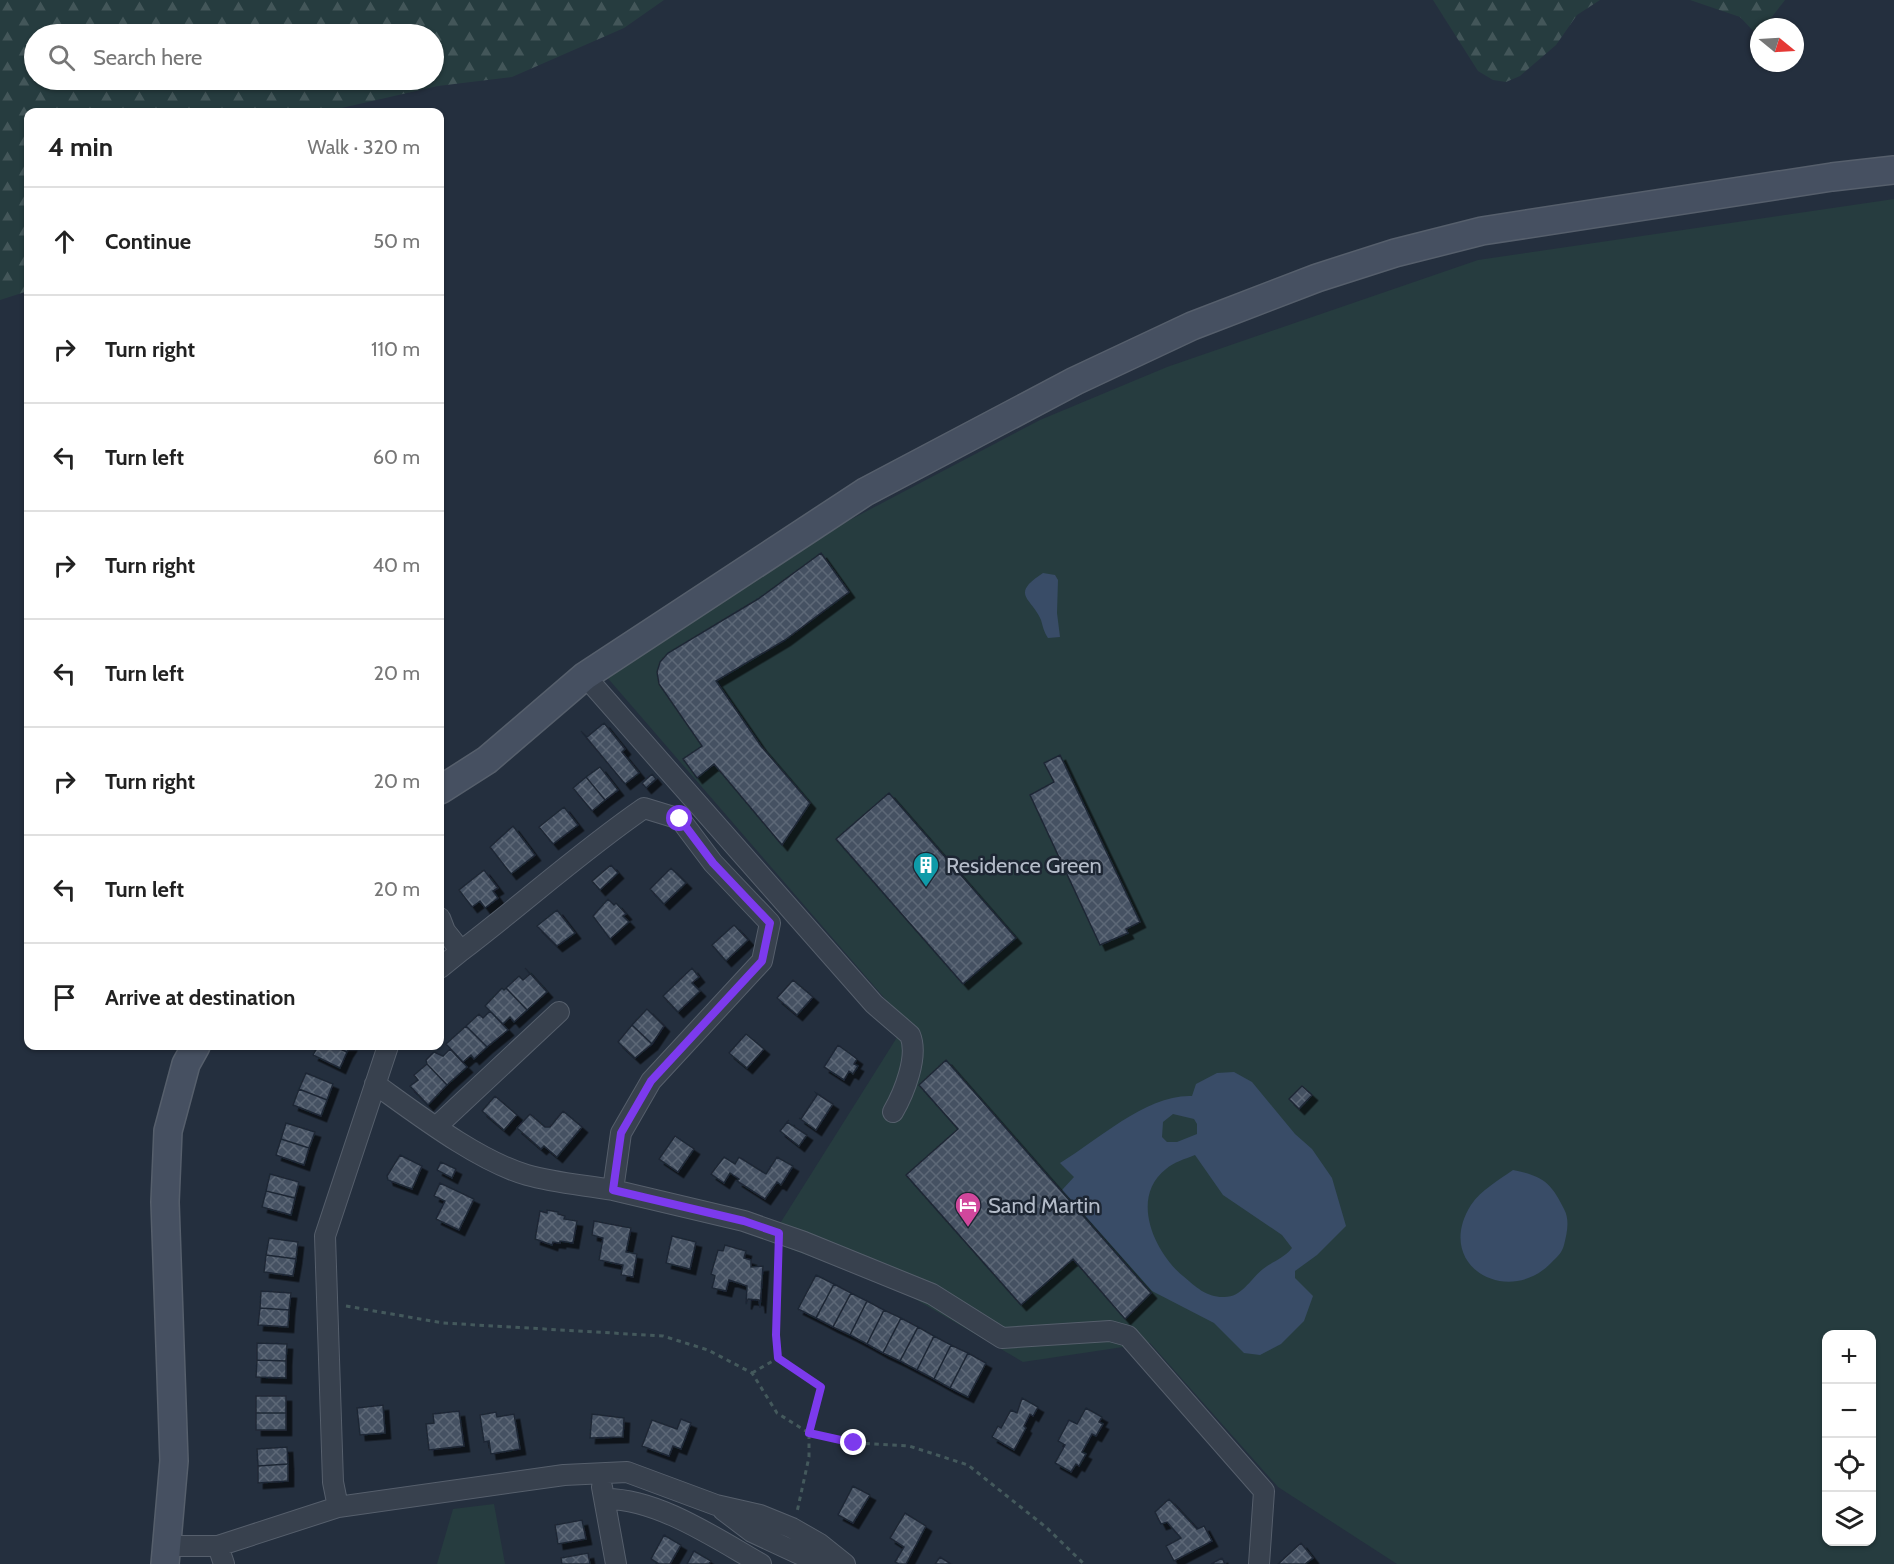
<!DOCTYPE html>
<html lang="en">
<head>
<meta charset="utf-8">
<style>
  :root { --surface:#fff; --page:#f2f2f2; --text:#222; --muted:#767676; --line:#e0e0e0 }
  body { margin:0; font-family:Cabin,sans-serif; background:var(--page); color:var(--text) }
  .controls { position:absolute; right:18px; bottom:18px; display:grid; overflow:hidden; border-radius:12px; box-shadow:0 2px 4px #0004 }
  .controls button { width:54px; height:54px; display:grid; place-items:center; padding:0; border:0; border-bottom:2px solid var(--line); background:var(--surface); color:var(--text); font:30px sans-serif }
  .compass { position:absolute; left:1750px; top:18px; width:54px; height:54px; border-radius:50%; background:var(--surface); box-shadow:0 2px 4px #0004; rotate:108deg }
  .stop { position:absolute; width:18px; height:18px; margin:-14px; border:4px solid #7c3aed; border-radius:50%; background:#fff }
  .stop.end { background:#7c3aed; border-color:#fff; box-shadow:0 2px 6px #0008 }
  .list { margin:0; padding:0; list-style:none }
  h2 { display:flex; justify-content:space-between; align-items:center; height:78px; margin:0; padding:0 24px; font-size:26px }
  h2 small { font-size:20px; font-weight:400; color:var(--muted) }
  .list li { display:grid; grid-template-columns:39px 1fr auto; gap:18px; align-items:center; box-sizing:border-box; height:108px; padding:0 24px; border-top:2px solid var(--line) }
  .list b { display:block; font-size:22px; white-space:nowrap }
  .list em { font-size:20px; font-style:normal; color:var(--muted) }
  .icon { flex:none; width:33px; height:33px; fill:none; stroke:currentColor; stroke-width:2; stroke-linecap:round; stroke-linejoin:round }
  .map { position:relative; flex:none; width:1894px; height:1564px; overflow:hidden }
  .search { position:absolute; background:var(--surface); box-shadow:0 2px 4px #0004; left:24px; top:24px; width:420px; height:66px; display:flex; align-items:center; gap:15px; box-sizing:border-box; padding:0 21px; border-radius:33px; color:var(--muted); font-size:22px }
  .panel { position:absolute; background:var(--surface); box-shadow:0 2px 4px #0004; left:24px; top:108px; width:420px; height:942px; border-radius:12px }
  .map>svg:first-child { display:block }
  .grass { fill:#263c3f; fill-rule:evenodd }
  .forest { fill:url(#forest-firs); fill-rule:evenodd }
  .water { fill:#394c67; fill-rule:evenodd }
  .building { fill:url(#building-cross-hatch); stroke:#1f2835; stroke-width:1.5; filter:url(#shadow) }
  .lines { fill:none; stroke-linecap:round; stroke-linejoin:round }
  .street-casing { stroke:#565f6c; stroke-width:22 }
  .secondary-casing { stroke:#565f6c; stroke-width:30 }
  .path { stroke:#44595c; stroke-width:3; stroke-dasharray:4.5 4.5; stroke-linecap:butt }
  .street { stroke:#38414e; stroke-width:20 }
  .secondary { stroke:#465061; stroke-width:27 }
  .route { stroke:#7c3aed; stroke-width:8 }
  .labels { text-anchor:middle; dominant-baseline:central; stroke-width:5; stroke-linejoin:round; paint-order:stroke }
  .poi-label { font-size:22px; fill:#b4bcc9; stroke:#1d2633; text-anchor:start }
</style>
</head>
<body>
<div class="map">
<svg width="1894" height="1564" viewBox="0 0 1894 1564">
  <defs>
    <pattern id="forest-firs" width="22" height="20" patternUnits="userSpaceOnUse" patternTransform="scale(1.5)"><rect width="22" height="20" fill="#263c3f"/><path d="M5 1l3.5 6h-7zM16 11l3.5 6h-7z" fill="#435659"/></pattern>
    <pattern id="building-cross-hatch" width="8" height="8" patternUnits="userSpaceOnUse" patternTransform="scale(1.5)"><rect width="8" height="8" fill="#455162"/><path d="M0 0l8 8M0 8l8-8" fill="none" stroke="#5d6877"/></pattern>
    <filter id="shadow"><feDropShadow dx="5.5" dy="5.5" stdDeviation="0" flood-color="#0009"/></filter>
  </defs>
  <rect width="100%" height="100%" fill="#242f3e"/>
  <path class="grass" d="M1894,199V1564H1397L1278,1487L1150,1343L1023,1362L898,1289L769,1241L906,1023L605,675L846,522L1040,420L1167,367L1478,260ZM1826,1334H1872V1542H1826Z
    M494,1504L505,1564H437L453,1509Z"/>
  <path class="forest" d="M0,0H664L624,28L512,77L438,86L324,112H28V291L0,300ZM434,34V80H34V34Z
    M1433,0H1600L1577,15L1556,45L1520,76L1506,82L1493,80L1478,71Z
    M1690,0H1785L1764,27H1759L1758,36L1740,17Z"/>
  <path class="water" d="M1043,573L1055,575L1058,580L1057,613L1060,637L1048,638C1044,632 1043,627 1041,620C1032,598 1009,595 1043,573Z
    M1234,1072L1252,1082L1295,1134L1312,1149L1332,1178L1346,1226L1317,1255L1295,1271V1278L1313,1296L1304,1321L1281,1344L1260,1355L1244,1353L1214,1323L1152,1291L1062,1190L1074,1177L1060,1163C1098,1140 1147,1094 1192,1096L1196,1084L1217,1073ZM1173,1114L1194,1119L1197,1124V1134L1177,1142H1167L1162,1137L1163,1122ZM1195,1155L1223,1195L1282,1235L1292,1248C1283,1259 1273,1261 1263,1269C1250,1279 1242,1298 1223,1297C1206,1297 1196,1287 1183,1276C1155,1253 1129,1198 1166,1169C1174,1162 1185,1159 1195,1155Z
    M1513,1170C1542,1176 1551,1182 1564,1209C1570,1220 1567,1233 1564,1245C1562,1253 1557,1257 1551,1263C1507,1308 1433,1265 1471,1205C1481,1190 1499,1180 1513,1170Z"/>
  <path class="building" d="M821,553L849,592L785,640L716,681L761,746L810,803L782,845L714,764L697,778L683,759L702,746L659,684L657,672L660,662L668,653L758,599Z
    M604,723L625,749L622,752L639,773L625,784L581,731L587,737Z
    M1060,755L1140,922L1126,929L1128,933L1100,945L1030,795L1054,782L1044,763Z
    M600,767L618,790L605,800L586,777Z
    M652,774L656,779L646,788L642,783Z
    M586,777L605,800L592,811L573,788Z
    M889,793L1016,938L963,984L836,839Z
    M564,807L578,825L553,844L539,827Z
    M513,826L535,855L511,874L490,847Z
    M611,865L618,873L600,890L592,881Z
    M671,868L686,883L664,904L650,889Z
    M484,870L498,888L493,891L498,898L485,908L480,901L472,907L459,890Z
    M608,899L614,905L616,903L626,914L623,916L629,922L610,939L593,916Z
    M557,910L575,933L557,946L537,926Z
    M734,925L748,940L726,961L712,945Z
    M525,968L547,992L527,1010L506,988L519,976L523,980L530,974Z
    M692,968L699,977L692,983L700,991L678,1012L663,996Z
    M793,980L813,997L797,1015L777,998Z
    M502,988L504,990L506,988L527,1010L514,1022L510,1017L503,1024L485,1006Z
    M647,1009L664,1026L652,1044L632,1025Z
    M490,1011L508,1030L487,1047L466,1026L479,1014L483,1018Z
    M632,1025L652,1044L635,1058L618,1042Z
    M466,1026L487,1047L474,1059L471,1055L463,1062L446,1044Z
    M746,1034L764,1049L747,1068L729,1053Z
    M838,1045L857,1059L854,1064L858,1066L853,1074L849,1071L844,1080L824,1067Z
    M318,1046H333L347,1052L340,1068L313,1055Z
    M333,1046H351L347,1052Z
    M450,1049L467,1067L447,1085L427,1064L426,1060L434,1052L443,1056Z
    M946,1060L1151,1293L1125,1319L1073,1259L1021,1305L906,1175L958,1129L919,1085Z
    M427,1064L447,1085L428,1105L410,1086L418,1080L414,1075Z
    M306,1073L333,1084L327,1100L299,1089Z
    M1302,1086L1312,1095L1299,1109L1289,1099Z
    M299,1089L327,1100L321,1116L293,1105Z
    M816,1093L833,1104L816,1130L799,1118L801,1119L817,1095Z
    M495,1096L517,1115L504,1130L482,1111Z
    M563,1111L582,1127L557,1157L544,1146L541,1149L517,1128L530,1114L545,1127H550Z
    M789,1120L787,1122L807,1135L799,1146L780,1131Z
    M286,1123L315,1132L309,1148L281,1139Z
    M675,1136L694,1149L678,1172L659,1159Z
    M281,1139L309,1148L304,1165L276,1155Z
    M400,1155L422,1166L412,1189L388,1180L387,1176Z
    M724,1157L735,1164L739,1157L766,1174L777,1157L793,1166L781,1185L777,1182L765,1199L737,1181L739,1179L730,1173L724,1183L711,1174Z
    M441,1162L456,1169L452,1178L437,1170Z
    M270,1174L299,1182L295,1198L266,1191Z
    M440,1183L474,1199L459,1230L436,1219L445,1201L434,1196Z
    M266,1191L295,1198L291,1215L262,1207Z
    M547,1210L558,1212V1214L565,1216L564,1219L577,1221L573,1243L560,1241V1243L553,1242L552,1245L535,1239L540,1211L547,1213Z
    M594,1221L631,1228L626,1252L637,1254L633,1277L621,1275L623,1265L599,1260L603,1238L592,1235Z
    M672,1236L696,1242L690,1269L666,1263Z
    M269,1238L298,1242L296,1259L266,1255Z
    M725,1245L746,1251L744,1258L751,1260V1267L763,1266L760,1308L759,1300L748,1299L746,1304L747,1286L729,1280L726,1291L712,1288L715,1276L711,1274L718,1250L723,1251Z
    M266,1255L296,1259L293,1276L264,1272Z
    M816,1275L834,1284L816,1318L798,1309Z
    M834,1284L851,1293L833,1327L816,1318Z
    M261,1291L291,1293L289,1310L260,1308Z
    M851,1293L867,1301L850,1335L833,1327Z
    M867,1301L884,1310L867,1344L850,1335Z
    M260,1308L289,1310L288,1327L258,1325Z
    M884,1310L901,1318L883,1353L867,1344Z
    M901,1318L918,1327L900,1361L883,1353Z
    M918,1327L934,1336L917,1370L900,1361Z
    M934,1336L951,1345L934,1379L917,1370Z
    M257,1343L287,1344L286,1361L257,1360Z
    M951,1345L968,1353L950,1388L934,1379Z
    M968,1353L986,1363L968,1397L950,1388Z
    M257,1360L286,1361V1378L256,1377Z
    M256,1396H286V1413H256Z
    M1022,1398L1038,1407L1033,1416L1030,1414L1024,1426L1026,1428L1014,1450L992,1437L998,1426L1001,1428L1011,1410L1017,1413Z
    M383,1405L385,1433L360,1435L357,1408Z
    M1086,1408L1102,1417L1099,1422L1103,1424L1096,1436L1092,1434L1082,1452L1086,1454L1079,1466L1076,1464L1071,1472L1055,1463L1065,1445L1058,1441L1069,1420L1077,1424Z
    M459,1411L464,1446L429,1450L426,1424L434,1423L433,1414Z
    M496,1412L497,1417L514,1414L520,1449L491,1454L489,1441L484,1442L480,1415Z
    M256,1413H286V1430H256Z
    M592,1414L624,1418L623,1437L590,1438Z
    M681,1419L691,1423L681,1449L673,1446L669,1456L642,1446L652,1420L677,1429Z
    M287,1447L288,1464L258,1466L257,1449Z
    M288,1464V1481L258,1483V1466Z
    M853,1486L870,1495L853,1523L838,1515Z
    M1169,1499L1197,1529L1204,1526L1212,1541L1174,1561L1166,1546L1181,1538L1167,1522L1161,1524L1155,1512Z
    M905,1513L926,1526L906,1564H899L895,1562L904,1547L890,1538Z
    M582,1520L586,1539L558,1544L555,1525Z
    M664,1535L681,1545L670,1564H659L651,1559Z
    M1301,1543L1313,1558L1305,1564H1278Z
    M694,1551L711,1561L709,1564H687Z
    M588,1553L590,1564H562L561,1558Z
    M940,1557L951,1564H935Z
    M1222,1558L1225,1564H1211Z"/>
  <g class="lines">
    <g class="street-casing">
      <path id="street" d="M585,676L874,1004L910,1035C919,1056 904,1093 893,1112
        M440,918L445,931L461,951C523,904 580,852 644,808L680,819L713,863L770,923L762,961L651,1081L621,1133L613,1190L744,1221L804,1242L932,1294L1002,1338L1110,1331L1128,1336L1264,1491L1259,1564
        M440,968L461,951
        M375,1084C417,1114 478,1161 527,1175C555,1183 585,1185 613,1190
        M436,1127L559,1012
        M602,1487L616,1564
        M605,1499C657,1498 717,1539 761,1564
        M338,1507L333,1482L325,1236L388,1046
        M723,1510L752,1532L821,1564
        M166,1546H218L338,1507L564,1475L627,1472L716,1505L760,1515L792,1528L820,1544L845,1564
        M218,1546L224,1564"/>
    </g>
    <g class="secondary-casing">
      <path id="secondary" d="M440,790L487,760L585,676L865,492L1075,381L1192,326L1317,278L1395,253L1482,231L1832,177L1894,170
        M165,1564L174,1461L165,1202L168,1131L186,1064L196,1046"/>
    </g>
    <path class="path" d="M779,1252L778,1358L821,1387L809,1433V1457L797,1512
      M346,1306L443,1323L663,1336L708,1350L752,1373L777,1413L809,1433L854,1443L909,1446L968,1465L1047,1528L1084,1564
      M752,1373L778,1358"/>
    <use href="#street" class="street"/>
    <use href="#secondary" class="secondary"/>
  </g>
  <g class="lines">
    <path class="route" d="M680,819L713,863L770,923L762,961L651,1081L621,1133L613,1190L744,1221L779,1233L776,1335L778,1358L821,1387L809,1433L854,1443"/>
  </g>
  <defs>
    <g id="building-pin" transform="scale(1.35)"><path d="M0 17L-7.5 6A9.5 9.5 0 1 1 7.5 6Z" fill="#0f9aa8" stroke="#1d2633"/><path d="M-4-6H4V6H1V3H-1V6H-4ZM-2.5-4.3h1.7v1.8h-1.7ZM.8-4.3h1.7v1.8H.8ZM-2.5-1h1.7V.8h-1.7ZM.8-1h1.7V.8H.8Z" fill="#fff"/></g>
    <g id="hotel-pin" transform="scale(1.35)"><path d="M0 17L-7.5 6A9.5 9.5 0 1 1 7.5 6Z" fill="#d1479c" stroke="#1d2633"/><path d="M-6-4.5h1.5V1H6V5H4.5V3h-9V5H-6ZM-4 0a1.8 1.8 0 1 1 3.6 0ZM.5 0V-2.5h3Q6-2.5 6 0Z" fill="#fff"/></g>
  </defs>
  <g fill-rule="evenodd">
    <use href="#building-pin" x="926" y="865"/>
    <use href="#hotel-pin" x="968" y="1205"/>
  </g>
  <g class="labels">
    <g class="poi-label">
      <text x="946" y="865">Residence Green</text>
      <text x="988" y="1205">Sand Martin</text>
    </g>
  </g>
</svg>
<div class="controls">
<button>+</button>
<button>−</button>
<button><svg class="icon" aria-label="locate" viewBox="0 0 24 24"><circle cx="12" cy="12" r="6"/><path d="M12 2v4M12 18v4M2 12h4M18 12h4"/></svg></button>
<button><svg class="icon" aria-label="layers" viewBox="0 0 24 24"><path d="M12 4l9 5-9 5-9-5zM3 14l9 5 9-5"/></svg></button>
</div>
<svg class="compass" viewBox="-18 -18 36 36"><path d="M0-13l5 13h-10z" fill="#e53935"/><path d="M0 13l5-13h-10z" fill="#767676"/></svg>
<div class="stop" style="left:680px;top:819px"></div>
<div class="stop end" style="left:854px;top:1443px"></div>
<div class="search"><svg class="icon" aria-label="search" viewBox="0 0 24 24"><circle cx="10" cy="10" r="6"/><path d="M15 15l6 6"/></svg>Search here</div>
<section class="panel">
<h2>4 min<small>Walk · 320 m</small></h2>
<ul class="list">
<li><svg class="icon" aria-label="ahead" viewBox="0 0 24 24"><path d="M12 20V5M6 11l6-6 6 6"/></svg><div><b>Continue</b></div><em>50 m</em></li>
<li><svg class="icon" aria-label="right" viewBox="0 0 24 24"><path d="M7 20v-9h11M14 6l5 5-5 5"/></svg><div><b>Turn right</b></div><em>110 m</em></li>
<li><svg class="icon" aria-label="left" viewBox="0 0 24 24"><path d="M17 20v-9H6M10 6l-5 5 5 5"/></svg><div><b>Turn left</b></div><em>60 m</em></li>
<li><svg class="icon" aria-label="right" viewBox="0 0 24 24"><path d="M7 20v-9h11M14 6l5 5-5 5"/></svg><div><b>Turn right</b></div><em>40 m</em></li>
<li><svg class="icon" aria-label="left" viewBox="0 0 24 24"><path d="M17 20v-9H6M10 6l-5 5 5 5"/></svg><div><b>Turn left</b></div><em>20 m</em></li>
<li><svg class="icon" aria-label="right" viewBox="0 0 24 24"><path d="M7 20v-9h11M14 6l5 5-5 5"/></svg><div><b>Turn right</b></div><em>20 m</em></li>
<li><svg class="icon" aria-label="left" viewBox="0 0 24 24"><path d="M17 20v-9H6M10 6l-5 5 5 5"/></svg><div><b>Turn left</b></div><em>20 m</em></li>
<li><svg class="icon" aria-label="arrive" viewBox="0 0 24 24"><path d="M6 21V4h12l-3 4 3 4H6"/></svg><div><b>Arrive at destination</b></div></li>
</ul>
</section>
</div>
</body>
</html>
